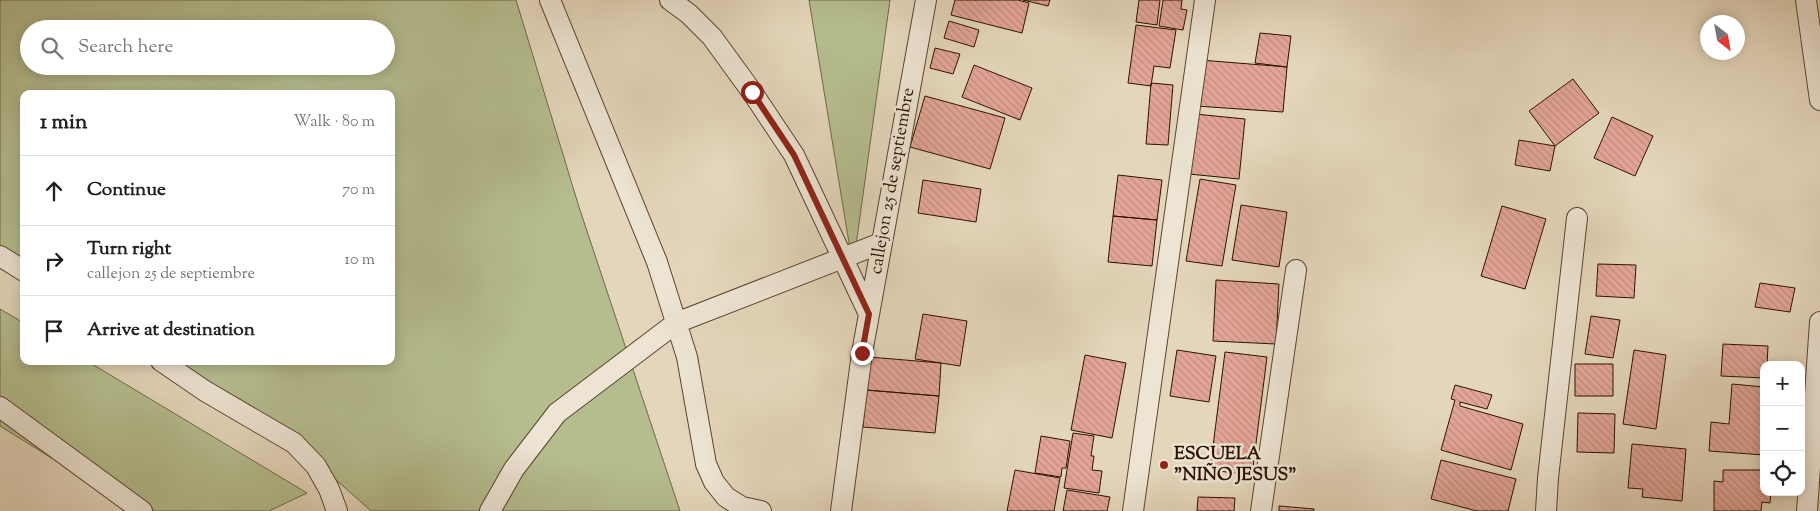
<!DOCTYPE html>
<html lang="en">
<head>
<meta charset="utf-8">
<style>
  :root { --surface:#fff; --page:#f6f6f6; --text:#202124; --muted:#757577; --line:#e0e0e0 }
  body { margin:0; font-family:"Sorts Mill Goudy",serif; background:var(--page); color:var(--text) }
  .controls { position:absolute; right:15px; bottom:15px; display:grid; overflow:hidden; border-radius:10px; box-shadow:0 2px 12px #0003 }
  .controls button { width:45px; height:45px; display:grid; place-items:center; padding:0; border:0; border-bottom:1px solid var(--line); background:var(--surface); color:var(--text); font:25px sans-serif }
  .compass { position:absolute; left:1700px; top:15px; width:45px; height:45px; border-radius:50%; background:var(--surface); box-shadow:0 2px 12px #0003; rotate:149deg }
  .stop { position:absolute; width:15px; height:15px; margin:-11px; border:4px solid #8f2418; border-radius:50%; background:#fff }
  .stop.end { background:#8f2418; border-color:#fff; box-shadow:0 1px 5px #0008 }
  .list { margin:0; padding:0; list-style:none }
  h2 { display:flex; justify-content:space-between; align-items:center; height:65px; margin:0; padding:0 20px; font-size:21px }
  h2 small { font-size:16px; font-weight:400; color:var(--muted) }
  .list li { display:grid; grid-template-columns:32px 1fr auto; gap:15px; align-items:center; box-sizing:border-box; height:70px; padding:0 20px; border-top:1px solid var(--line) }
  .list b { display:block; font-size:19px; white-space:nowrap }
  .list p { margin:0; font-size:16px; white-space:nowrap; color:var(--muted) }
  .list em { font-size:16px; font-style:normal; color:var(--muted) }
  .icon { flex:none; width:28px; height:28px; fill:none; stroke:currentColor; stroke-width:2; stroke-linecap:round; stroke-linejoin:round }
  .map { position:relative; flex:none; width:1820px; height:511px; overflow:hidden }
  .search { position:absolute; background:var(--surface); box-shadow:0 2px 12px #0003; left:20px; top:20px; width:375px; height:55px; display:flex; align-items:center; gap:12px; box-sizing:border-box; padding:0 18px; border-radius:28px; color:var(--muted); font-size:19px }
  .panel { position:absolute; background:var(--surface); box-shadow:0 2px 12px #0003; left:20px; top:90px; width:375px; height:275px; border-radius:10px }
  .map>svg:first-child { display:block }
  .grass { fill:#b5bd8f; stroke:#716848; fill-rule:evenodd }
  .building { fill:url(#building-back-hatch); stroke:#2d1200 }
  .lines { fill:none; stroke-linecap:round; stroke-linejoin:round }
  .minor-casing { stroke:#5b432f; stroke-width:22 }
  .minor { stroke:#ede4d3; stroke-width:20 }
  .route { stroke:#8f2418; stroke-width:6 }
  .poi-dot { fill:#8f2418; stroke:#ede4d3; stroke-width:2 }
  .labels { text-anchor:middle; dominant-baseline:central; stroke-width:5; stroke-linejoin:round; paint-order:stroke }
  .street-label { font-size:18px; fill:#2d1200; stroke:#ede4d3 }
  .poi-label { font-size:18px; font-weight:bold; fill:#2d1200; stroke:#ede4d3; text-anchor:start }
</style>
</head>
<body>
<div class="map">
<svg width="1820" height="511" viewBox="0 0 1820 511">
  <defs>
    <pattern id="building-back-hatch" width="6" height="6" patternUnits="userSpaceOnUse" patternTransform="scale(1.25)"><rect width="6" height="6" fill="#e3a598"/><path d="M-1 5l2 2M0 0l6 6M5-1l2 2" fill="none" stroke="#c38d81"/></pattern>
  </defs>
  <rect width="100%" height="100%" fill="#e4d6bb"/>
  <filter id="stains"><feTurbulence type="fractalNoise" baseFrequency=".004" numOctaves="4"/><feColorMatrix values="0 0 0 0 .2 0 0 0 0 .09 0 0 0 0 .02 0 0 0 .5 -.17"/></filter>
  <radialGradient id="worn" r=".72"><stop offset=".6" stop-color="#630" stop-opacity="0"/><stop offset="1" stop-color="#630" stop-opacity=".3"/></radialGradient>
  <path class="grass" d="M0,0H516L579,207L680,511H371L278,428L163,361H391V94H24V281L0,268ZM29,29H386V66H29Z
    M809,0H890L853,267Z
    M0,309L24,323V361H87L307,493L269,511H137L0,426Z"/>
  <path class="building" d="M955,0H1018L1029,3L1022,33L951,15Z
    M1023,0H1050L1048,6Z
    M1139,0H1160L1157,25L1136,22Z
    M1163,0H1182L1181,9L1187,10L1183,30L1159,26Z
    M949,21L979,30L974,47L944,38Z
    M1136,25L1176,30L1170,68L1154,66L1151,86L1128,83Z
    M1260,33L1291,36L1287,67L1255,63Z
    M935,48L960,54L953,74L930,68Z
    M1200,60L1287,67L1283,112L1196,106Z
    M974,65L1032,88L1020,120L962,97Z
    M1573,79L1599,113L1555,146L1529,111Z
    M1151,83L1173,85L1168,145L1146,144Z
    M925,96L1005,118L990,169L910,147Z
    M1195,114L1245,119L1239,179L1189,174Z
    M1612,117L1653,136L1635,176L1594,158Z
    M1519,140L1555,146L1550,171L1515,165Z
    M1118,175L1162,180L1157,220L1113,216Z
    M1200,179L1236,185L1222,266L1186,261Z
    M923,180L981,189L976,222L918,213Z
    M1241,205L1287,212L1279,267L1232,260Z
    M1502,206L1546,219L1525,289L1481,276Z
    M1113,216L1157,220L1152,266L1108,262Z
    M1598,264L1636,265L1634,298L1596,296Z
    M1216,280L1279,284L1276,344L1213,341Z
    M1760,283L1795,288L1790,312L1755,307Z
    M923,314L967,321L960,366L915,359Z
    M1591,316L1620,320L1613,358L1585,354Z
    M1723,344L1768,346L1767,365H1764V378L1721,376Z
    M1177,350L1216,356L1209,402L1170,396Z
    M1634,350L1666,355L1656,429L1623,424Z
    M1225,352L1267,357L1252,475L1210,470Z
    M1085,355L1126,363L1112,438L1071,430Z
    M869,357L941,363L939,396L866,390Z
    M1575,364H1613V396H1575Z
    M1732,384L1764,387V455L1709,451L1711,422L1729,424Z
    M1455,385L1492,395L1487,409L1460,402V406L1523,424L1511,470L1441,450L1455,400L1451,399Z
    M866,390L939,396L935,433L863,427Z
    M1578,413L1615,414L1614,453L1577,452Z
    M1073,433L1094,436L1091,456H1094L1092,470L1102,471L1099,493L1064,488Z
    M1041,436L1070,441L1066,468H1062L1061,477L1035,473Z
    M1632,444L1686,449L1682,501L1642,497L1643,489L1628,488Z
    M1441,460L1516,479L1508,511H1477L1431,499Z
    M1015,470L1060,478L1054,511H1007Z
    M1723,470H1763L1764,492H1771L1770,503L1762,502L1761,511H1714V481L1723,482Z
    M1067,490L1110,497L1107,511H1063Z
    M1198,497L1235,498L1234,511H1197Z
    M1279,506L1314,509V511H1279Z"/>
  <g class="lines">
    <g class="minor-casing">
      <path id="minor" d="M550,0L657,262L687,357L706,464L714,482L726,497L742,507L761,511
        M670,0L689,14L712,37L752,92L794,155L869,314
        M1806,0L1820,100
        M0,256L24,271
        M161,361L205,391L294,443L316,466L329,489L337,511
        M0,407L142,511
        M490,511L514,469L557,413L676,323L881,243
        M841,511L862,353L926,0
        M1133,511L1205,0
        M1261,511L1296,270
        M1546,511L1548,478L1577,218
        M1807,511L1820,322"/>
    </g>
    <use href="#minor" class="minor"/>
  </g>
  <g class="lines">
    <path class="route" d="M752,92L794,155L869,314L862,353"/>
  </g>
  <circle class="poi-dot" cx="1164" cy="465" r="5"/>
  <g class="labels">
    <g class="street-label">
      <text transform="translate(893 181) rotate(-80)">callejon 25 de septiembre</text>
    </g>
    <g class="poi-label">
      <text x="1174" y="455">ESCUELA<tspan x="1174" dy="21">"NIÑO JESUS"</tspan></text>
    </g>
  </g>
  <rect width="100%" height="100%" filter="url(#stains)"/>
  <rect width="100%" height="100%" fill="url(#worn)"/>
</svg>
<div class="controls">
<button>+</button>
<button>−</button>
<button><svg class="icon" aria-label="locate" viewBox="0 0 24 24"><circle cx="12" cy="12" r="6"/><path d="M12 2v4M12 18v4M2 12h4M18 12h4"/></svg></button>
</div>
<svg class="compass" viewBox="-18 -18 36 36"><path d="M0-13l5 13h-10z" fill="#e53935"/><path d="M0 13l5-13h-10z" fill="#757577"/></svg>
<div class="stop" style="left:752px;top:92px"></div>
<div class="stop end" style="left:862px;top:353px"></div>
<div class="search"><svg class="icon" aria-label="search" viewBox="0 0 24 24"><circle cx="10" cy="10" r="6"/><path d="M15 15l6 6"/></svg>Search here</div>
<section class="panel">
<h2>1 min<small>Walk · 80 m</small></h2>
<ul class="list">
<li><svg class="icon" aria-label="ahead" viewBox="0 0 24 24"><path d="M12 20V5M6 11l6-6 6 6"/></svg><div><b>Continue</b></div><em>70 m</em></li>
<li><svg class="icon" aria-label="right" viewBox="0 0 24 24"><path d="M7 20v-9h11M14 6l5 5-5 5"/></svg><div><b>Turn right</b><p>callejon 25 de septiembre</p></div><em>10 m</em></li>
<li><svg class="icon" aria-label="arrive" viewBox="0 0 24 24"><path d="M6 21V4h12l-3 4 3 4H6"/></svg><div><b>Arrive at destination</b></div></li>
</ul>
</section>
</div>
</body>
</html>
